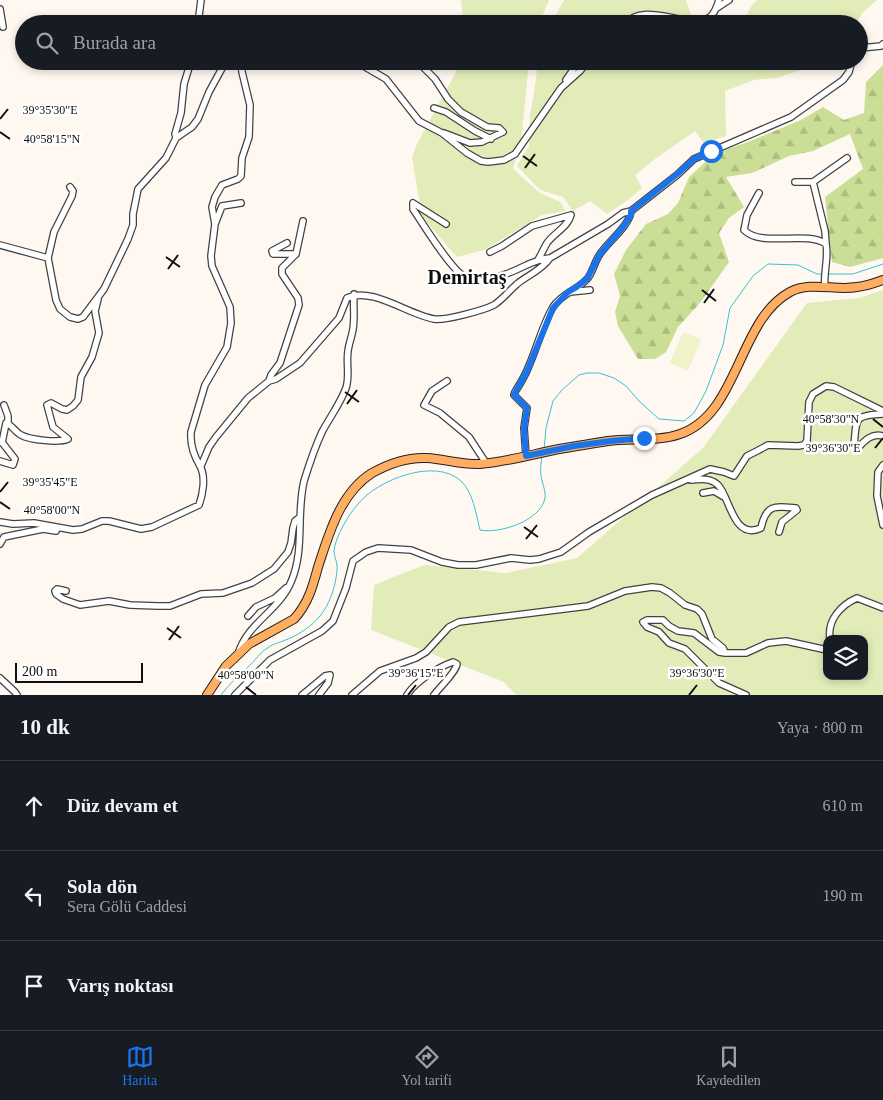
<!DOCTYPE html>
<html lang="tr">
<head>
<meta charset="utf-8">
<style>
  :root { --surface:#171b24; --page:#242831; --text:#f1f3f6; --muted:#9ea1a6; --line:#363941; --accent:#1a73e8 }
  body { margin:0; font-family:"Times New Roman",serif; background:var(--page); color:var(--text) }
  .controls { position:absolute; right:15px; bottom:15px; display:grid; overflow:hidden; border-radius:10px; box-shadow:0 2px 8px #0003 }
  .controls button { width:45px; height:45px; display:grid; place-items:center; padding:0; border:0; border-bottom:1px solid var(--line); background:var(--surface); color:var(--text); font:25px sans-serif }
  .scale { position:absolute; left:15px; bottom:12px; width:128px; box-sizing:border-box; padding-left:5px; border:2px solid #0f0f0f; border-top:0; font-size:14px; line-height:18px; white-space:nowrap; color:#0f0f0f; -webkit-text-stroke:4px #fff; paint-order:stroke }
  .stop { position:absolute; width:15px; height:15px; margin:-11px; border:4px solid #1a73e8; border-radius:50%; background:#fff }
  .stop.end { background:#1a73e8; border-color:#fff; box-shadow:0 1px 5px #0008 }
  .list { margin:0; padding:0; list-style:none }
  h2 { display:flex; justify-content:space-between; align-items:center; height:65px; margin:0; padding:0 20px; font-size:21px }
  h2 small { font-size:16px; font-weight:400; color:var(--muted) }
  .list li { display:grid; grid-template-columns:32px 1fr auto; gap:15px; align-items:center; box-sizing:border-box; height:90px; padding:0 20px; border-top:1px solid var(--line) }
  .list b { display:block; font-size:19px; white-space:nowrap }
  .list p { margin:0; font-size:16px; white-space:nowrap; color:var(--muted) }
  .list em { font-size:16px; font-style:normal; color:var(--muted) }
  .icon { flex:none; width:28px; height:28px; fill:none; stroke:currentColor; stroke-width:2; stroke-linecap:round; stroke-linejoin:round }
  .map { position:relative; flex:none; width:883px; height:695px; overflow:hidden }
  .search { position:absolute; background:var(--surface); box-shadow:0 2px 8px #0003; left:15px; right:15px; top:15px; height:55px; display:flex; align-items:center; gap:12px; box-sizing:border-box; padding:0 18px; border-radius:28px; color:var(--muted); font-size:19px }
  .sheet { height:335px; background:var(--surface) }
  nav { display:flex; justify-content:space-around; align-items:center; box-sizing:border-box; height:70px; border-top:1px solid var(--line); background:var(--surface); font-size:14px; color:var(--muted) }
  nav a { display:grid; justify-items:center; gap:2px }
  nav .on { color:var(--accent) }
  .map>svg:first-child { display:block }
  .grass { fill:#e2ecb8; fill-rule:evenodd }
  .forest { fill:url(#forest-firs) }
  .pitch { fill:#f0f3ca }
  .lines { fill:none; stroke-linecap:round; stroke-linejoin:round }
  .stream { stroke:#35c2d5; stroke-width:1 }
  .minor-casing { stroke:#424242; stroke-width:8 }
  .major-casing { stroke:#202020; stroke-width:10 }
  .minor { stroke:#fff; stroke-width:5.5 }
  .major { stroke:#ffad61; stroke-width:8 }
  .route { stroke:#1a73e8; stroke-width:6 }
  .ticks { fill:none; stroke:#0f0f0f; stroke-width:2 }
  .labels { text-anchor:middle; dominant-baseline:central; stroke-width:5; stroke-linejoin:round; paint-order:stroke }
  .quarter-label { font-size:20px; font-weight:bold; fill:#0f0f0f; stroke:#fff }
  .ticks-label { font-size:12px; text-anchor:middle; fill:#0f0f0f; stroke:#fff; stroke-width:5; stroke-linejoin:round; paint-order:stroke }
</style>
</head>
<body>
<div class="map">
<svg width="883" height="695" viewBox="0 0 883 695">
  <defs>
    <pattern id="forest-firs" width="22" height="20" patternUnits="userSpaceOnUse" patternTransform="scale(1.25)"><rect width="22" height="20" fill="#cade96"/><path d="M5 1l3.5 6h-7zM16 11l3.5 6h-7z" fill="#acbd80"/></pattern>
  </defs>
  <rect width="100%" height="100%" fill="#fff8f1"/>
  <path class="grass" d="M461,0H549L539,24H464Z
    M564,0H686L694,24H551Z
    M757,0H877L864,11L855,24H742L752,5Z
    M462,61H529L522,133L513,169L540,193L560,202L566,211L542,215L484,250L457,257L422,217L412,157L417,144Z
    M538,61H830L776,78L754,80L725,91L726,136L704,143L695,131L655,159L635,175L642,188L628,200L607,214L590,201L573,211L563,197L540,190L517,166L529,146L530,113L534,94Z
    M883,290V695H516L504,682L371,630L374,585L424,565L506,573L577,558L703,448L807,303L859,298ZM827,639H864V676H827Z"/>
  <path class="forest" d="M883,65V258L850,267L832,262L825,197L863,169L850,134L813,151L789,156L752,173L726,177L744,207L729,218L719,233L729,262L700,303L678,327L666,352L655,359H638L618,326L615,312L620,296L614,274L626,250L646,224L668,214L678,203L689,177L714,154L748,142L801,120L823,107L844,120L864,113L866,82Z"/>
  <path class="pitch" d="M683,332L701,339L688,371L670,363Z"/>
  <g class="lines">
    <path class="stream" d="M826,274H853L883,264
      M544,450L546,428L553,401L562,390L579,375L587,373H599L614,378L626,386L639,401L659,419L684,421L694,413L706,391L723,345L730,308L753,276L768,264L798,265L817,274H822
      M221,695C230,683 237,678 247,668C255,661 260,652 269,647C273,644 278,643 283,641C297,636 311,627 320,616C330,604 336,585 337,570C338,563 334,557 334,551C335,537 349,514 358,504C377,480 435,457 461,481C473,492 476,514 480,530C499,534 541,521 545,498C546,491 542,483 541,476C540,470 541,462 542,456"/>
    <g class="minor-casing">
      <path id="minor" d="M717,8L729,0
        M0,9L3,27
        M198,24L201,0
        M627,24C642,0 691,31 710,17C715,13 717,6 719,0
        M859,50L861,48L881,46L883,44
        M355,61L386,79L419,121L442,133L467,153L481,161L488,162L504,160L515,154L561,88L580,71L588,61
        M417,61L435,79L448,99L461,112L487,127L499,128L503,132L482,142L470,143L444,133
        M566,80L579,61
        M434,108L446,112L475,131L491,139
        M176,138L175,134L181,113L184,84L191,61
        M795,182H813L847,158
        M813,182L825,231L826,244
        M70,187L73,191L72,196L54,232L48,258L56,300L60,309L70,317L78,319L83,317L104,289L128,239L133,225V214L138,189L166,158L176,138L192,127L198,119L209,92L226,61
        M759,193L747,215L744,230C762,248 806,230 826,244C829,258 823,273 825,288
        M215,224L222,206L241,203
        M446,224L413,203V209C423,224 451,270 465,277C479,284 493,279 506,274C521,269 534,259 550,258L608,224L623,213L631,211L677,175L694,159L791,117L843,80L849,72L852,61
        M287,243L272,251L273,254H296
        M0,245L48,258
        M490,252L502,246L532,226L571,215C568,227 554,233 547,243C544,248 542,253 539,258
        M570,292L590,290
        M269,381L276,379L300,363L339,318L347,298C371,286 409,315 434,319C445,321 484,310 494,305C503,299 509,291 517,284C528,275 542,270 550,258
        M447,381L432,391L424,405L440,413L469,437L486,463
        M4,405L8,416V423
        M883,414C852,415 857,420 854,445L858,448C865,440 872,433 883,436
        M2,443L6,423C12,425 15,432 21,435C30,440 59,443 68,439L53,427L47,405L51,403L62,409L67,410L73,406L78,400L81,377L92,357L99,333L95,311L98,299
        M526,456L524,428L527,408L514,395L515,392C520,384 525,376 528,368C537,348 542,326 553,307C562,293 578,290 588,278C593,271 595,261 600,254C608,242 630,225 631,211
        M0,461L13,465L15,459L1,441
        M883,465L878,472L877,496L883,525
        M201,466L209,447L216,437L248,398L269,381L271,375L280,363L299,305L298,298L282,274V268L296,254L303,221
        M691,480C701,479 711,478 718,485C730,497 733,541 761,528C766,504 775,506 796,508L797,510L782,522L779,532
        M703,493L714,491L724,497
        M0,522L13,524L34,523L73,530L82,529L102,521H109L141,529L152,527L199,505C203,494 206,477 200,466C194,456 190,445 191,432L205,385L227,347L231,323L230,307L212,266L211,256L215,224L212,207L215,197L222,185L238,179L241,176L242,158L249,137L250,105L242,72L241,61
        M0,544L4,537L43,529L56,531
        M66,591L57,589L55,591L56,594L63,599L80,605L109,601L130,605L158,606H170L201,594L223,593L252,583L274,569L288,552L291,543L293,528L295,521L299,518
        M248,616L256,607L275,598L286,588
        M830,639C827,620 841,605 857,598L883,608
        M725,653H746L768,643L786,641L827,650
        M238,654C247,623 279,611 291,582C305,550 296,515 304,481C309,465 315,447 322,432C330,417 340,404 346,388C350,376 346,363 348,351C349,343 352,336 353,329C355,317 353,306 354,294
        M0,678L15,692L17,695
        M235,695L270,660L322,631L333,621L346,588L353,561L366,552L378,548L411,550L442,562L458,565H476L511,558L530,560L539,559L561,552L589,532L652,495L710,469L724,472L734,476L747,456L757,451L768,445L798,446L804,445L807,441L809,402L813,394L826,386L834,387L883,411
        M302,695L325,676L330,675L328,683L319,695
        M352,695L380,671L416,658L426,652L449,627L459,622L588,606L625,591L652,587L661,588L670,593L685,605L697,609L702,614L712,639L723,648L725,653L719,652L694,633L678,631L669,626L663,620H647L643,622L647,627L659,632L669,643L685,649L719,683L746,695
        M407,695C415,682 438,667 453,662L457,664C456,672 440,687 434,695"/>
    </g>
    <g class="major-casing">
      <path id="major" d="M207,695L226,666L249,644L294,619C308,604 313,586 318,567C329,534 340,493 372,473C388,464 408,457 427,458C444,459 462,465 480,464C506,462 533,454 559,449C575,446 591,444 608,441C631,438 657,442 680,434C739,414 738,320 790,292C811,281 835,291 857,287C866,286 875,283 883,280"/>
    </g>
    <use href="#minor" class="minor"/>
    <use href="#major" class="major"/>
  </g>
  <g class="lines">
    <path class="route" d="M644,438L611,441L574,446L526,456L524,428L527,408L514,395L528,369L553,308L568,292L575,288L587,279L600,254L623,227L631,215V211L676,175L694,159L711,151"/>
  </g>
  <path class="ticks" d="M0,119L8,109M0,132L10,139M523,156L537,166M525,168L535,154M166,257L180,267M168,269L178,255M702,290L716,301M704,303L714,289M345,392L359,402M347,404L357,390M873,419L883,427M875,448L883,438M0,492L8,482M0,502L10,509M524,527L538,537M526,539L537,525M167,628L181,638M169,640L179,626M246,687L256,695M408,695L416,685M689,695L697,685"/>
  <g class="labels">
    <g class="quarter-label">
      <text x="467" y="277">Demirtaş</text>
    </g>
  </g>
  <g class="ticks-label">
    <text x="50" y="114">39°35'30"E</text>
    <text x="52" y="143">40°58'15"N</text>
    <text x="831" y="423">40°58'30"N</text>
    <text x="833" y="452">39°36'30"E</text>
    <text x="50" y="486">39°35'45"E</text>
    <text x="52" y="514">40°58'00"N</text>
    <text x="416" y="677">39°36'15"E</text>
    <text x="697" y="677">39°36'30"E</text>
    <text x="246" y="679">40°58'00"N</text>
  </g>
</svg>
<div class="controls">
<button><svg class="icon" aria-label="layers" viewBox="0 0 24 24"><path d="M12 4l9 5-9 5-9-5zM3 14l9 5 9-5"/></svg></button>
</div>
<div class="scale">200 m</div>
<div class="stop" style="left:711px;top:151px"></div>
<div class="stop end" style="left:644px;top:438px"></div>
<div class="search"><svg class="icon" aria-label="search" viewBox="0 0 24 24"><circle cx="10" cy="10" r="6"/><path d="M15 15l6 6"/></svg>Burada ara</div>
</div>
<section class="sheet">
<h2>10 dk<small>Yaya · 800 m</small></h2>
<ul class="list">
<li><svg class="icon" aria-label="ahead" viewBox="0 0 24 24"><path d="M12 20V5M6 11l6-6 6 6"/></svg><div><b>Düz devam et</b></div><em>610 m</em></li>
<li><svg class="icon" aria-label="left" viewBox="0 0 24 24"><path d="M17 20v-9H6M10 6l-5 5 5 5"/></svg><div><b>Sola dön</b><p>Sera Gölü Caddesi</p></div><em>190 m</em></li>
<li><svg class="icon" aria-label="arrive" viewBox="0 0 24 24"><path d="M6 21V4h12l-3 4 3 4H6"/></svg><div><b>Varış noktası</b></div></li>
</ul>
</section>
<nav>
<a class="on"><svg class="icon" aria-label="map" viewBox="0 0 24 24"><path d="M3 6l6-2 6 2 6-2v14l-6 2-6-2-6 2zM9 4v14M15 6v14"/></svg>Harita</a>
<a><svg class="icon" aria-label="directions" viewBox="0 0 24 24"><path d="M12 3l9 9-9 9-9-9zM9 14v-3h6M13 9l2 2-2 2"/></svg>Yol tarifi</a>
<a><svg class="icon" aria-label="saved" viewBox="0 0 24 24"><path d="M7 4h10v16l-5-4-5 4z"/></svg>Kaydedilen</a>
</nav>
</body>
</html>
